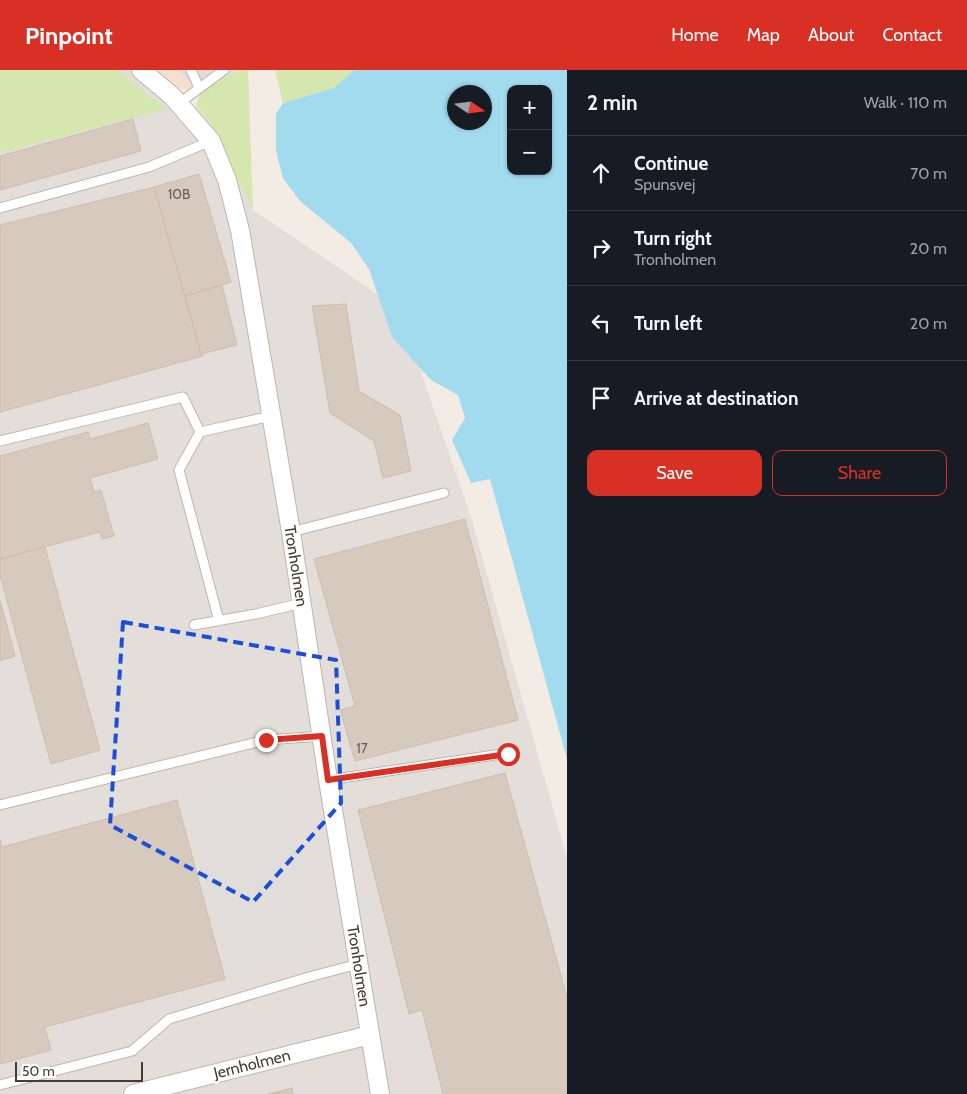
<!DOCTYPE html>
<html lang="en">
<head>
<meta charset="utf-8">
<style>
  :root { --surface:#171b24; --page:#20242c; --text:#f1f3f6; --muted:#9ea1a6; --line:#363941; --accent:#d93025 }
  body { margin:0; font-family:Cabin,sans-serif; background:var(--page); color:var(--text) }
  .controls { position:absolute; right:15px; top:15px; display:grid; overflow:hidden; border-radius:10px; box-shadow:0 1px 4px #0004 }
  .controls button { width:45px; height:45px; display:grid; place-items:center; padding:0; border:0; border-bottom:1px solid var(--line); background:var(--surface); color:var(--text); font:25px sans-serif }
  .compass { position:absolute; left:447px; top:15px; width:45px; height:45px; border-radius:50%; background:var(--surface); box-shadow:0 1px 4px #0004; rotate:103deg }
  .scale { position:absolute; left:15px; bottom:12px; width:128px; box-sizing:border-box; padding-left:5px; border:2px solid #443c35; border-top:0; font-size:14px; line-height:18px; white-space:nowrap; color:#443c35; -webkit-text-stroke:4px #fff; paint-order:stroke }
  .stop { position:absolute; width:15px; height:15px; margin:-11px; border:4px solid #d93025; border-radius:50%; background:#fff }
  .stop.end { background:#d93025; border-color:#fff; box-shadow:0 1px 5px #0008 }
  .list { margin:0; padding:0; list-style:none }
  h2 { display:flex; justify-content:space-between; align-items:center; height:65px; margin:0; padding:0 20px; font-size:21px }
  h2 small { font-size:16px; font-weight:400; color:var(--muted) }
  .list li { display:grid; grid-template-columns:32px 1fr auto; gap:15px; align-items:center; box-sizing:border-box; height:75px; padding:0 20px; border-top:1px solid var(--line) }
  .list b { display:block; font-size:19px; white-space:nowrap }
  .list p { margin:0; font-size:16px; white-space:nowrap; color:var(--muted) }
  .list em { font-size:16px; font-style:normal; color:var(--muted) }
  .actions { display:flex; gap:10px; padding:15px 20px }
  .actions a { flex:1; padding:11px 0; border:1px solid var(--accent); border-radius:10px; text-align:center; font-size:18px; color:var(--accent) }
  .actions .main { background:var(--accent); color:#fff }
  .icon { flex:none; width:28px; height:28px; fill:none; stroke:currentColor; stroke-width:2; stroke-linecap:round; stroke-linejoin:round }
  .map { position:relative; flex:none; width:567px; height:1024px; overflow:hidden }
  header { display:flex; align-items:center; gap:30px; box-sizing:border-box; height:70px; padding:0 25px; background:var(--accent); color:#fff }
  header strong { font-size:24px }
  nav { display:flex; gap:28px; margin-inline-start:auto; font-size:18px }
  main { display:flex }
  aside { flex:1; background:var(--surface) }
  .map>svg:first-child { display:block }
  .commercial { fill:#f4dfd0 }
  .industrial { fill:#e4deda }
  .green { fill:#d5e6ae }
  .parking { fill:#e0ddda }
  .water { fill:#a2daee; fill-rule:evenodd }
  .building { fill:#d6c9be; stroke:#cebdae }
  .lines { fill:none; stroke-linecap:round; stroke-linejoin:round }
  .service-casing { stroke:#c0b5ab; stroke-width:11 }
  .minor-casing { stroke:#c0b5ab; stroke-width:20 }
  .service { stroke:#fff; stroke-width:9 }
  .minor { stroke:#fff; stroke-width:18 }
  .route { stroke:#d93025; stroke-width:6 }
  .marked { fill:none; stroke:#1d4ed8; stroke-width:4; stroke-dasharray:10 6; stroke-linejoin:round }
  .labels { text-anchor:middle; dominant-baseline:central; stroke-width:4.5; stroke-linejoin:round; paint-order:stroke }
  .number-label { font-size:14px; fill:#685f57 }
  .street-label { font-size:16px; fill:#443c35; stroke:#fff }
</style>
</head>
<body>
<header>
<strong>Pinpoint</strong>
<nav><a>Home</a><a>Map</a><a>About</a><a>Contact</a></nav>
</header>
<main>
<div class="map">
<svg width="567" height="1024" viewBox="0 0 567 1024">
  <rect width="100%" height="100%" fill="#f2ece5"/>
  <path class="commercial" d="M154,0H237L200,23L174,17Z"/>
  <path class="industrial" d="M0,0H154L174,17L208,49L253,140L399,239L470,444L567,788V1024H0Z"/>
  <path class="green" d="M0,0H117L166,39L0,83Z
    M237,0H248L253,140L208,49L196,37L200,23Z
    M275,0H354L334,18L283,33Z"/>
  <path class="parking" d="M178,0H237L200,23Z
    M284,709L313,879L229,903L183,728Z"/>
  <path class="water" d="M354,0H567V689L490,409L471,413L452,370L465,348L458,325L431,310L392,267L369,199L351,173L300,131L283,108L276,81V44L283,33L334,18ZM511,19H548V101H511ZM454,22H484V52H454Z"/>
  <path class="building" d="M133,49L141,81L0,120V86Z
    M199,104L231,212L185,226L154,117Z
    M154,117L201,284L203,286L0,342V155Z
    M222,215L237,275L201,284L185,226Z
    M346,234L359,321L400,345L411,401L383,408L374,371L330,343L312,236Z
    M148,353L158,389L90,408L94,422L101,420L114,466L102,469L100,462L0,489V386L88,362L90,369Z
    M465,449L518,650L355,691L340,640L355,636L314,489Z
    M45,477L100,680L51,694L0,505V489Z
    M0,530L15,586L0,591Z
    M505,703L567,927V1024H443L422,940L409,944L358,740Z
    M177,730L225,909L45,957L51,980L0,994V770L2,777Z
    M292,1018L293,1024H268Z"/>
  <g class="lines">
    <g class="service-casing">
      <path id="service" d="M191,0L199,18
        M178,34L224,0
        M0,138L149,97L211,71
        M0,371L183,327L200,362
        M291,462L444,423
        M219,551L179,400L200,362L271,346
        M194,555L256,544L302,533
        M328,710L508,683
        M0,735L266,670L322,666
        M0,1015L132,981L169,949L309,907L358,894"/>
    </g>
    <g class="minor-casing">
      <path id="minor" d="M141,0L172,26L211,71L227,110L240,160L291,462L328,710L380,1024
        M133,1024L370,965"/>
    </g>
    <use href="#service" class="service"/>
    <use href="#minor" class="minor"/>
  </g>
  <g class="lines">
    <path class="route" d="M266,670L322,666L328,710L508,684"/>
  </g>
  <path class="marked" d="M123,552L336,590L341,733L253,832L110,755Z"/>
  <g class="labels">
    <g class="number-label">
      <text x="179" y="124">10B</text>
      <text x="362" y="678">17</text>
    </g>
    <g class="street-label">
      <text transform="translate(296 496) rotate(81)">Tronholmen</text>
      <text transform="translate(359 896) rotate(81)">Tronholmen</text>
      <text transform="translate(252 994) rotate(-14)">Jernholmen</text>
    </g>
  </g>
</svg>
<div class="controls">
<button>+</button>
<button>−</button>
</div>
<svg class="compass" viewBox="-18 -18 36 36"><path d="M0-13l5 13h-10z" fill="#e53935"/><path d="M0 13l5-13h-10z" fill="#9ea1a6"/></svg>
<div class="scale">50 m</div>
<div class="stop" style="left:508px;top:684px"></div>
<div class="stop end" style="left:266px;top:670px"></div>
</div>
<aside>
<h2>2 min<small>Walk · 110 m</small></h2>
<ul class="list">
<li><svg class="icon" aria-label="ahead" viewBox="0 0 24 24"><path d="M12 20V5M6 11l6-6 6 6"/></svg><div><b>Continue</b><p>Spunsvej</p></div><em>70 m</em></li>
<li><svg class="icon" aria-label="right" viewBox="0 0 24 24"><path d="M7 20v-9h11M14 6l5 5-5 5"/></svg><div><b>Turn right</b><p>Tronholmen</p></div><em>20 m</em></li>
<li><svg class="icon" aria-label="left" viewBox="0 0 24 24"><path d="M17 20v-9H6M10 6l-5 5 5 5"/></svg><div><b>Turn left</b></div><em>20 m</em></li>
<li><svg class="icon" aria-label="arrive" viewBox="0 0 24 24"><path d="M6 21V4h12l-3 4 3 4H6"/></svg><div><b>Arrive at destination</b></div></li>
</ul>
<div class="actions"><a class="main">Save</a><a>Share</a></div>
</aside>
</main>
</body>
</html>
